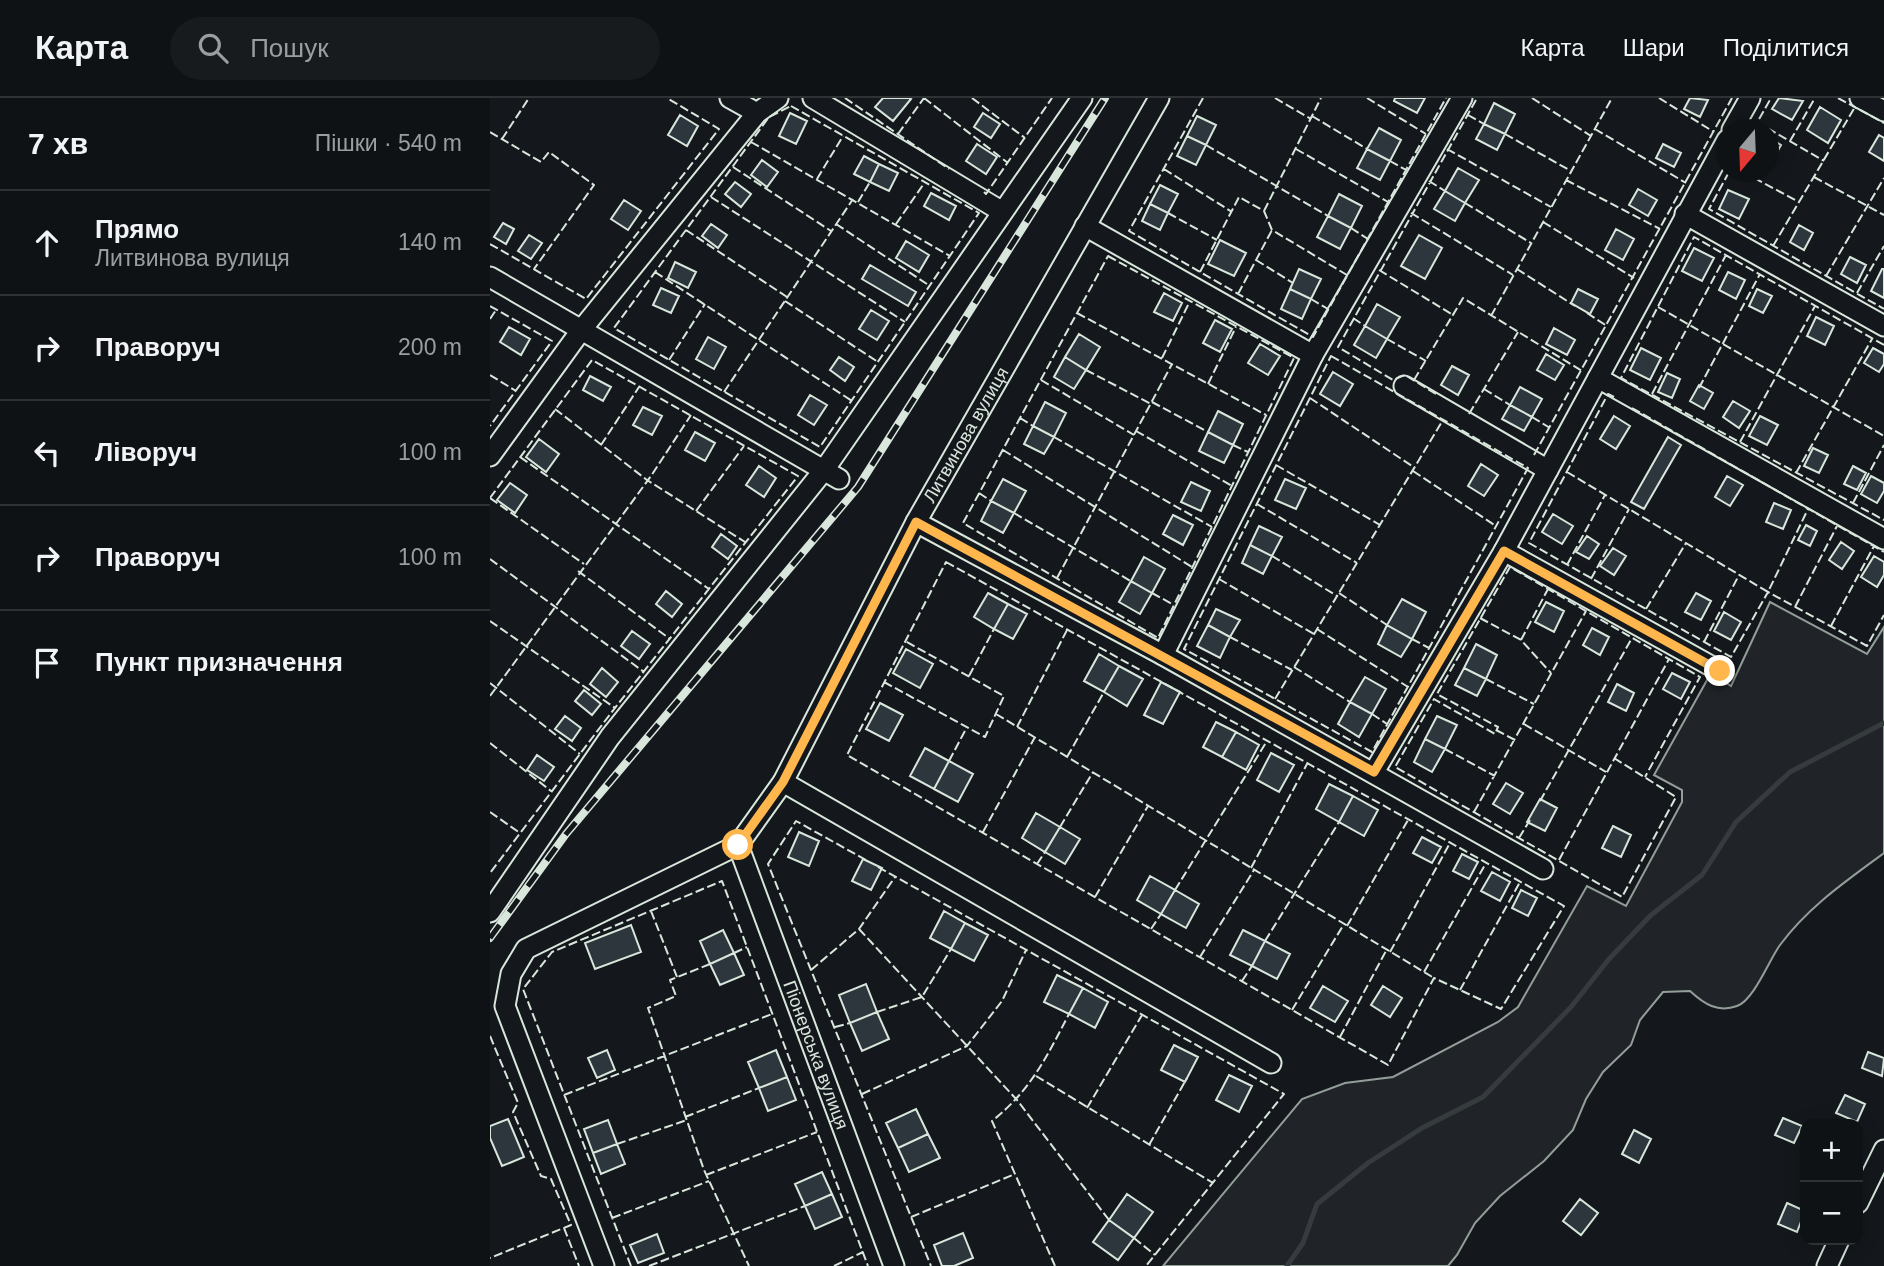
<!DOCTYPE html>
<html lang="uk">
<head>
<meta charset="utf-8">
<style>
  :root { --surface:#0f1215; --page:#181b1e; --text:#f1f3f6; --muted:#9b9ea0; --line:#2f3234 }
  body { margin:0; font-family:Arial,sans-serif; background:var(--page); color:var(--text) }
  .controls { position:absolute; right:21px; bottom:21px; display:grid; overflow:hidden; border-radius:14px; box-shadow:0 4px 18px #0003 }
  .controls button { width:63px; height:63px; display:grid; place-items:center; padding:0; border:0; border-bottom:2px solid var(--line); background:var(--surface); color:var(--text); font:35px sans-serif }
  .compass { position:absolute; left:1226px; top:21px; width:63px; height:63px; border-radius:50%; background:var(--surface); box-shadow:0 4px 18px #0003; rotate:199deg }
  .stop { position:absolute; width:21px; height:21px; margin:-16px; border:5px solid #ffb74d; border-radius:50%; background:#fff }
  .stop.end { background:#ffb74d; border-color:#fff; box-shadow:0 2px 7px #0008 }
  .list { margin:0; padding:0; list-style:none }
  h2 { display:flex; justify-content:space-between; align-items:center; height:91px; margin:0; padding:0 28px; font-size:30px }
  h2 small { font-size:23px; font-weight:400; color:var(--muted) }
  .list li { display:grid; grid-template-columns:46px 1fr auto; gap:21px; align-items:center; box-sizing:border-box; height:105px; padding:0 28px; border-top:2px solid var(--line) }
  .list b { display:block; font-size:26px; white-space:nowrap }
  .list p { margin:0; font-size:23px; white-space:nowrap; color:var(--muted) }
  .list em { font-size:23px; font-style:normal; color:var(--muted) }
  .icon { flex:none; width:38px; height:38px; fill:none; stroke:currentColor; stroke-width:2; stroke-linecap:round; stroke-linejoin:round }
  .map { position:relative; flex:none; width:1394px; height:1168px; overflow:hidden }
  header { display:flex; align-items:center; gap:42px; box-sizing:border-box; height:98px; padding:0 35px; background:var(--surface); border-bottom:2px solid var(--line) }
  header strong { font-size:33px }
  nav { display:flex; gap:38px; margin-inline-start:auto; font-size:24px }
  .search { width:490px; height:63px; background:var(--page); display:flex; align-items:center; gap:18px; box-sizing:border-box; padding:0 24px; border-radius:38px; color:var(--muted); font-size:26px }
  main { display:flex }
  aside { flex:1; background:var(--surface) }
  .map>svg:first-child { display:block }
  .green { fill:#202428; stroke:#939e99; stroke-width:2 }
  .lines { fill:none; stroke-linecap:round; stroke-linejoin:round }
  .stream { stroke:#363b3e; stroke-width:5 }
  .building { fill:#2c363c; stroke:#d8e6dc; stroke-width:2 }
  .minor-casing { stroke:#d8e6dc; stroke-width:23 }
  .minor { stroke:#14181c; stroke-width:19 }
  .rail-casing { stroke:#d8e6dc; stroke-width:8 }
  .rail { stroke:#14181c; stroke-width:5; stroke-dasharray:16; stroke-linecap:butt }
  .fence { stroke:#d8e6dc; stroke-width:2; stroke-dasharray:9 3.5; stroke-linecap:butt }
  .route { stroke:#ffb74d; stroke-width:9 }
  .labels { text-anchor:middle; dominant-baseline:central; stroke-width:5; stroke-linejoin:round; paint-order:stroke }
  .street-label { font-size:18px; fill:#d8e6dc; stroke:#14181c }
</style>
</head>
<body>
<header>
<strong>Карта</strong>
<div class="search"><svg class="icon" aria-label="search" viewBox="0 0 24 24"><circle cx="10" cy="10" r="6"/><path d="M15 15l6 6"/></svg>Пошук</div>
<nav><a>Карта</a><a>Шари</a><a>Поділитися</a></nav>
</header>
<main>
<aside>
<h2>7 хв<small>Пішки · 540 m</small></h2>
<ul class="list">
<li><svg class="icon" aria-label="ahead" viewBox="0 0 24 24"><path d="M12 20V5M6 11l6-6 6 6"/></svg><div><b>Прямо</b><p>Литвинова вулиця</p></div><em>140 m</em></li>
<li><svg class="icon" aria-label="right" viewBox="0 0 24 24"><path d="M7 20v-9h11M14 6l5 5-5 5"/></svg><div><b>Праворуч</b></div><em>200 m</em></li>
<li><svg class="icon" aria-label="left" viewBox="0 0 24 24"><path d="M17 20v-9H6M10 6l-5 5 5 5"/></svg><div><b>Ліворуч</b></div><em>100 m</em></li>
<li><svg class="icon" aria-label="right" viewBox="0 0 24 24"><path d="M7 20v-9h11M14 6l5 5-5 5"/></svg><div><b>Праворуч</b></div><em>100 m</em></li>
<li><svg class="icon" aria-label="arrive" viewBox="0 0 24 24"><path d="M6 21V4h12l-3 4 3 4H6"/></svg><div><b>Пункт призначення</b></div></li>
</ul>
</aside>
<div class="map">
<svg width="1394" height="1168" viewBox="0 0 1394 1168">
  <rect width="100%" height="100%" fill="#14181c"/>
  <path class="green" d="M1280,504L1377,556L1394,529V755C1356,783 1318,809 1290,847C1279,862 1264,902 1247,908C1228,915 1214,906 1200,893L1173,894L1150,922L1141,947L1113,974L1096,1001L1083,1032L1054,1063L1010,1098L985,1125L967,1157L958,1168H673L812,1001L855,985L903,979L1008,924L1028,909L1097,788L1136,808L1192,704V692L1164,677L1221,575L1241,588Z"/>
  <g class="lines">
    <path class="stream" d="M797,1168L813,1145L827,1106L878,1065L932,1030L993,999L1081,909L1119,861L1161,817L1212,777L1246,724L1300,674L1394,625"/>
  </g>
  <path class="building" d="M393,0H419L421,1L403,23L385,9Z
    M905,0H935L927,15L904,3Z
    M1200,0L1218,2L1210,19L1194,11Z
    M1289,0L1313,3L1302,22L1282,11Z
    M1004,5L1025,16L1015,36L994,26Z
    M1330,9L1351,22L1338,45L1317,32Z
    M300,15L317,23L306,46L289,38Z
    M493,15L510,26L501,40L484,29Z
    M190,17L208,28L197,48L178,37Z
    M707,18L726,27L716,47L697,38Z
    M994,26L1015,36L1007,52L986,41Z
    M889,30L911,42L900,63L877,51Z
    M1389,37L1394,40V63L1379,54Z
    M697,38L716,47L706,67L687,58Z
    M1279,40L1291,47L1280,67L1279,66Z
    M487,46L507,59L496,76L476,63Z
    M1173,46L1191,55L1184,69L1166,60Z
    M877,51L900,63L890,82L867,70Z
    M374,58L389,66L380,84L364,76Z
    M272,62L288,74L277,89L261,77Z
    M389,66L408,75L399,93L380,84Z
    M968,70L989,82L975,105L955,93Z
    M245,84L261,96L251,109L235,96Z
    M670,87L688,96L678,115L660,106Z
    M1148,91L1167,102L1158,118L1139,107Z
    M1238,92L1259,101L1249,121L1229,111Z
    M955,93L975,105L965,123L944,111Z
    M441,95L466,108L459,122L434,108Z
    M849,96L872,108L861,130L838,118Z
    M134,102L151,113L138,132L121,121Z
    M660,106L678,115L670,132L652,123Z
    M838,118L861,130L850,151L827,139Z
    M13,125L24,131L16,146L4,139Z
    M221,126L237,137L228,150L212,138Z
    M1309,127L1323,135L1314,152L1300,144Z
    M1126,131L1144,141L1133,162L1115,152Z
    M39,137L52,145L41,161L28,153Z
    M929,137L952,150L935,181L911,168Z
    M730,142L756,155L744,178L718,166Z
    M416,143L439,157L429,174L406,160Z
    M1204,150L1224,160L1212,183L1192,173Z
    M1360,159L1376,167L1367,185L1351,176Z
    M185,164L206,174L198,190L178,180Z
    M380,167L426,194L418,208L372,181Z
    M809,171L831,181L821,201L800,191Z
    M1392,171H1394V200L1381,193Z
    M1238,174L1255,182L1246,201L1229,192Z
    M171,190L189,198L181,215L163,207Z
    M800,191L821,201L812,221L791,211Z
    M1088,191L1108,201L1100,216L1081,205Z
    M1267,191L1282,198L1273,215L1259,208Z
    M674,195L692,205L683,223L664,214Z
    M887,206L910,219L897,241L875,228Z
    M381,212L399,223L387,242L369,231Z
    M1326,219L1344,228L1335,247L1317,238Z
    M725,222L742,231L730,254L713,245Z
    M875,228L897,241L886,260L864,247Z
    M19,229L40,241L31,257L10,244Z
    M1064,230L1085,242L1077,257L1056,246Z
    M589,236L610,249L596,272L575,259Z
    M218,239L236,249L224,271L206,261Z
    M770,246L790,258L778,277L758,265Z
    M1151,250L1171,260L1160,282L1140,272Z
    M1383,250L1394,256V266L1389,274L1374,265Z
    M1056,256L1074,267L1065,282L1047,272Z
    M349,259L364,269L355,283L340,272Z
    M575,259L596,272L584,291L564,279Z
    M962,268L979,277L968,297L951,287Z
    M843,274L863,286L850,308L830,296Z
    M1177,275L1190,281L1182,300L1168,294Z
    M100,278L121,289L113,303L93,292Z
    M1209,287L1223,295L1214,311L1200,303Z
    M1030,289L1052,301L1042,319L1020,307Z
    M320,297L337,307L324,327L308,317Z
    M1243,303L1260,313L1249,330L1233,319Z
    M555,304L576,315L564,339L543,328Z
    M1020,307L1042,319L1034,333L1012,321Z
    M153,309L172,318L162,337L143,327Z
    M728,313L753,326L743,347L718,334Z
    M1124,318L1140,328L1126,351L1110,341Z
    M1270,318L1288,327L1277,347L1259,338Z
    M543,328L564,339L554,356L534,346Z
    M205,334L225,345L215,363L195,352Z
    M718,334L743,347L734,365L709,353Z
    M1178,339L1191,347L1154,411L1141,404Z
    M49,341L69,356L56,374L36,359Z
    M1323,350L1338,357L1329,375L1314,368Z
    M991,366L1008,377L994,398L978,388Z
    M269,368L286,380L274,399L256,387Z
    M1363,368L1376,375L1367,392L1354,386Z
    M1237,378L1253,387L1240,408L1225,399Z
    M1381,378L1394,385V393L1387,405L1371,396Z
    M513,381L536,393L524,415L501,403Z
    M795,381L816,390L806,411L785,402Z
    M701,384L720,393L711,413L691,404Z
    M20,385L37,397L25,415L7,402Z
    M501,403L524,415L513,435L491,423Z
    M1284,405L1301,412L1293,431L1276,424Z
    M1063,416L1083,428L1072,446L1052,434Z
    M683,417L703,427L693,447L673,436Z
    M1316,427L1327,433L1320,448L1308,442Z
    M769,428L792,439L782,458L760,447Z
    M231,436L247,448L238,461L222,449Z
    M1097,438L1109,446L1099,461L1086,454Z
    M1351,444L1364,453L1352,471L1339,462Z
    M760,447L782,458L773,476L752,465Z
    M1123,450L1136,458L1124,477L1110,468Z
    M1384,458L1394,464V477L1387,489L1371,479Z
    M654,459L675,471L662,495L641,483Z
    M641,483L662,495L650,516L629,504Z
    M176,493L192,506L182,519L166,506Z
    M498,495L518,506L504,531L484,519Z
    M1206,495L1221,503L1211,522L1195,514Z
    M912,501L936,514L922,541L897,527Z
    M1056,504L1074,513L1064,534L1045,524Z
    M518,506L537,516L523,541L504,531Z
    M726,511L750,522L740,539L718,527Z
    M1234,514L1251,524L1241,542L1224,533Z
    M718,527L740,539L730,560L707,548Z
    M897,527L922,541L911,559L888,546Z
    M1102,530L1119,539L1110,557L1093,547Z
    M142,533L160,546L149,561L131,548Z
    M986,546L1007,557L996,581L974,570Z
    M416,551L443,566L430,590L403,575Z
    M609,556L629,568L614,594L594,583Z
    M629,568L653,581L637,608L614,594Z
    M112,570L128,584L116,599L100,586Z
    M974,570L996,581L987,598L965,587Z
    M1182,575L1200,584L1191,601L1173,591Z
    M875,579L896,591L882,616L860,604Z
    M671,584L690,594L673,626L654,617Z
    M1127,586L1144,595L1136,613L1118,604Z
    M94,592L111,606L102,617L85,603Z
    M860,604L882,616L869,639L848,626Z
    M390,605L413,617L399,643L376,631Z
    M75,618L91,630L82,643L65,631Z
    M947,618L967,627L955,651L935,641Z
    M726,624L746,634L732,659L713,649Z
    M746,634L769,647L756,672L732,659Z
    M935,641L955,651L942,674L924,664Z
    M435,650L459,663L444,691L420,678Z
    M781,655L804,667L789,694L767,682Z
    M47,657L64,669L54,683L37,672Z
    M459,663L483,676L468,704L444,691Z
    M1016,685L1033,695L1020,716L1003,706Z
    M839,686L863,698L849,724L826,711Z
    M863,698L888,712L874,738L849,724Z
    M1050,701L1067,710L1055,733L1037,724Z
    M546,715L570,729L555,754L532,740Z
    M1123,728L1141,737L1131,759L1112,750Z
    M570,729L590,741L575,766L555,754Z
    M309,734L329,743L319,768L298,759Z
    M932,739L951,749L942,765L923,755Z
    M972,756L988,764L979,781L963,773Z
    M373,761L392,770L381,792L362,783Z
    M1002,774L1020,784L1010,803L991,793Z
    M660,778L685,792L671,816L647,802Z
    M685,792L709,806L696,830L671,816Z
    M1031,792L1047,800L1038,818L1022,810Z
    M454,813L475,825L461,851L440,840Z
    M475,825L498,837L484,863L461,851Z
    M141,827L151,854L105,871L95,845Z
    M233,832L244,855L220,866L210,843Z
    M753,832L775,843L762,868L740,857Z
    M775,843L800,856L787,881L762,868Z
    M244,855L254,877L230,887L220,866Z
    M567,877L593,890L579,916L554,904Z
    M376,886L387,914L360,925L349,897Z
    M833,888L858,903L845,924L820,910Z
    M893,888L912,900L900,919L881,907Z
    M593,890L618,904L605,930L579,916Z
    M387,914L399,941L372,953L360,925Z
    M684,947L708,959L695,984L671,972Z
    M117,952L125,972L107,980L98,960Z
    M286,952L297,979L269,990L258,964Z
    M1378,954L1394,960L1392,978L1372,970Z
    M739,977L762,988L749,1014L726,1002Z
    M297,979L306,1002L278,1013L269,990Z
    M1355,997L1375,1006L1367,1024L1346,1015Z
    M426,1011L438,1036L408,1050L396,1025Z
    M1293,1020L1312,1028L1304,1045L1285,1037Z
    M18,1021L34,1059L12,1068L0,1040V1028Z
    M118,1022L127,1046L103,1055L94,1031Z
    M1144,1032L1161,1041L1149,1065L1132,1056Z
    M438,1036L450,1060L419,1074L408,1050Z
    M127,1046L135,1066L111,1076L103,1055Z
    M332,1074L342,1096L315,1108L305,1086Z
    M342,1096L352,1119L325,1131L315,1108Z
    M637,1096L663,1114L644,1140L619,1122Z
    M1090,1101L1108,1115L1091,1137L1073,1123Z
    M1297,1105L1315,1113L1307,1134L1288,1126Z
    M619,1122L644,1140L628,1162L603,1144Z
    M473,1135L483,1160L464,1168H452L444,1147Z
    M167,1136L174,1155L148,1165L140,1147Z"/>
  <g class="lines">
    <g class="minor-casing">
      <g id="minor">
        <path d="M240,0L267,15"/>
        <path d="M323,0L511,113"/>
        <path d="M1370,0L1394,13"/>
        <path d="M1242,32L1260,0"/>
        <path d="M1195,116L1394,228"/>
        <path d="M595,128L823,257"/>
        <path d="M0,179L349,381"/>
        <path d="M1108,280L1394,441"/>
        <path d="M914,288L1058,372"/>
        <path d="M0,358L92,231L267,15L288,0"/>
        <path d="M426,424L673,557L1053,771"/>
        <path d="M1014,453L1230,573"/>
        <path d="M673,557L823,257L972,0"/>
        <path d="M884,674L1014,453L1237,42"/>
        <path d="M293,684L781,965"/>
        <path id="s1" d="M248,747L404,1168"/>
        <path d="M0,814L120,639L334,372L592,0"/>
        <path d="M1368,1105L1394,1052"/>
        <path id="s2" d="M114,1168L15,908L21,876L36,851L248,747L293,684L426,424L669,0"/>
        <path d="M1337,1168L1349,1142"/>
      </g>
    </g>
    <use href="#minor" class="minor"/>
    <g class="rail-casing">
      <path id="rail" d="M0,840L76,736L368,389L615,0"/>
    </g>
    <use href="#rail" class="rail"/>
    <path class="fence" d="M355,0L459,71
      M434,0L518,65
      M482,0L535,40
      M713,0L639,133L823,239L956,0
      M785,0L821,21
      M877,0L936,36
      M1042,0L1101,38
      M1169,0L1224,34
      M1348,0L1394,25
      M301,8L489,115L330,349L124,230L279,19Z
      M978,17L994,26
      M822,18L877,51
      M1267,24L1334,63
      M1105,31L1196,85
      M1263,32L1281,0
      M0,34L51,64L59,54L104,87L44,171
      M408,36L434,0
      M1015,36L1081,73
      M12,41L39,0
      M1300,43L1325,0
      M261,44L460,158
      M716,47L838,118
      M806,51L898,104
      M957,51L1061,109
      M900,63L916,72
      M243,69L341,133
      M674,71L742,114
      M1239,74L1219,111L1394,211
      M1253,74L1309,104
      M1324,79L1394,117
      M327,81L353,38
      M1076,82L1170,131
      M939,83L955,93
      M494,94L496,96L562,0
      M221,99L415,224
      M368,104L380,84
      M975,105L1041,145
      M774,113L831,0
      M678,115L727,142
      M921,115L1023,177
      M1053,124L1144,180
      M346,126L440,188
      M406,126L435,84
      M861,130L878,141
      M196,132L297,199
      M0,146L96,201L229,31L177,0
      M1283,148L1365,9
      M618,158L804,260L668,540L473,425Z
      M766,162L803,185
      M1027,171L1085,208
      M889,172L963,217
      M165,174L362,303
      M710,174L749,99L774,113L782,132L857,177
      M1336,178L1394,80
      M1367,195L1394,148
      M748,196L782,132
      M821,201L838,211
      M295,203L388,264
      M0,208L62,243L0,328
      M1168,209L1394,338
      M587,215L776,317
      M1097,215L1117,228
      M1001,218L1122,0
      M863,220L875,228
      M0,221L6,212
      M897,241L936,263
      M1394,247L1204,139L1131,280L1394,422
      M841,258L1038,370L882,654L694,551Z
      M672,260L700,203
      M179,262L215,206
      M596,272L661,306
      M0,277L26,293
      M551,282L644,337
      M924,282L973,200L1092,273
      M718,286L746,229
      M1209,290L1270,176
      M994,291L1020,307
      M234,294L363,101
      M946,296L915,277L903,282L848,249L987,0
      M1162,296L1236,157
      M1124,299L1118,296L1039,445L1241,559L1278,494L1377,548L1394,517
      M820,300L925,370
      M662,304L718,334
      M1142,310L1394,454
      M65,311L157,382L255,444
      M979,316L1028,234
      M1042,319L1060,330
      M530,320L543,328
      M646,333L742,388
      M564,339L722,429
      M1250,344L1325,208
      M111,347L149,289
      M743,347L758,354
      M513,352L702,469
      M1044,357L1242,0
      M30,359L219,491
      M786,367L890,427
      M923,373L1006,428
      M1077,374L1278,494L1318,411
      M1306,375L1382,241
      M489,395L501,403
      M0,400L102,262L308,378L121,615L0,775
      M0,400L94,466
      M1363,405L1394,347
      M767,406L867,465
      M206,413L254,348
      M524,415L644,485
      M782,458L847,498
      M0,461L154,574
      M456,464L1074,808L1011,911L944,880L898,967L357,657Z
      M1077,467L1115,397
      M88,473L180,541
      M567,480L682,266
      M729,481L824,536
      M1101,481L1139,411
      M662,495L684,507
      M849,495L897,527
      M1305,509L1347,428
      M1156,511L1196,445
      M990,520L1031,542L1061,575
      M0,523L125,610
      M1341,528L1384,448
      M827,531L918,589
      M740,539L802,572
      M922,541L939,550
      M1031,542L1058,491
      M1214,544L1249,477
      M804,569L860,604
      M479,578L504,531
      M996,581L1044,606
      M394,584L495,639L514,598L415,543
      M0,585L90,656
      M0,598L161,378L201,317
      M785,601L953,322
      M506,616L944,880
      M882,616L897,626
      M1034,626L1116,674
      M527,629L577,532
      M1006,632L1025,642
      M0,645L61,693
      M955,651L1005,678
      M577,659L614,594
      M1124,660L1186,699L1132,799L905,669L944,601L1005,636L1008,629L947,596L1020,469L1210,579L1155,679
      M459,663L477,629
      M1050,703L1142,540
      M0,714L30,735
      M984,714L1096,513
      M570,729L603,674
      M493,734L545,639
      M1029,740L1040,722
      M376,762L306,723L278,766L441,1168
      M1069,762L1179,561
      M547,766L555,754
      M388,769L794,996L656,1168
      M761,770L817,666
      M685,792L777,643
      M605,799L658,708
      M161,813L187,879
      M857,828L918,722
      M369,831L527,1002L619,1122
      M661,831L671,816
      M775,843L849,724
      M900,854L960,745
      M244,855L257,849
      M710,859L764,772
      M220,866L180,882L186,898L158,910L214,1072L259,1168
      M321,872L369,831L405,779
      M934,874L996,765
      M752,883L762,868
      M970,892L1030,784
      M802,912L854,826
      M387,914L432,899L461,851
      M345,929L360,925
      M0,938L28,1005L23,1014L51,1078L61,1081L81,1127L0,1160
      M850,939L897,851
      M546,978L723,1085
      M372,996L477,948L512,903L536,852
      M74,997L282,916
      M597,1010L652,917
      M195,1019L269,990
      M127,1046L197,1022
      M659,1047L697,980
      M216,1077L327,1034
      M421,1119L525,1076
      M122,1120L219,1083
      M74,1130L89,1168
      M644,1140L665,1157
      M141,1168L33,891L62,854L232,783L378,1168
      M159,1168L315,1108
      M344,1168L373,1154
      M565,1168L502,1023C541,992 556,960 579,916"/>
  </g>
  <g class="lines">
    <path class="route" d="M248,747L293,684L426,424L884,674L1014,453L1230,573"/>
  </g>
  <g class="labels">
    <g class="street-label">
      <text stroke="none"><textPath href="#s2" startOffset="1046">Литвинова вулиця</textPath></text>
      <text stroke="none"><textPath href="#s1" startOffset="224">Піонерська вулиця</textPath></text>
    </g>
  </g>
</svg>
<div class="controls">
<button>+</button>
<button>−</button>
</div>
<svg class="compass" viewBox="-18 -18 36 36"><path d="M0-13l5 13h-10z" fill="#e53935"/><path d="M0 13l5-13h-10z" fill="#9b9ea0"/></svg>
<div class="stop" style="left:248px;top:747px"></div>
<div class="stop end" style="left:1230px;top:573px"></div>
</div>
</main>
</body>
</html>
